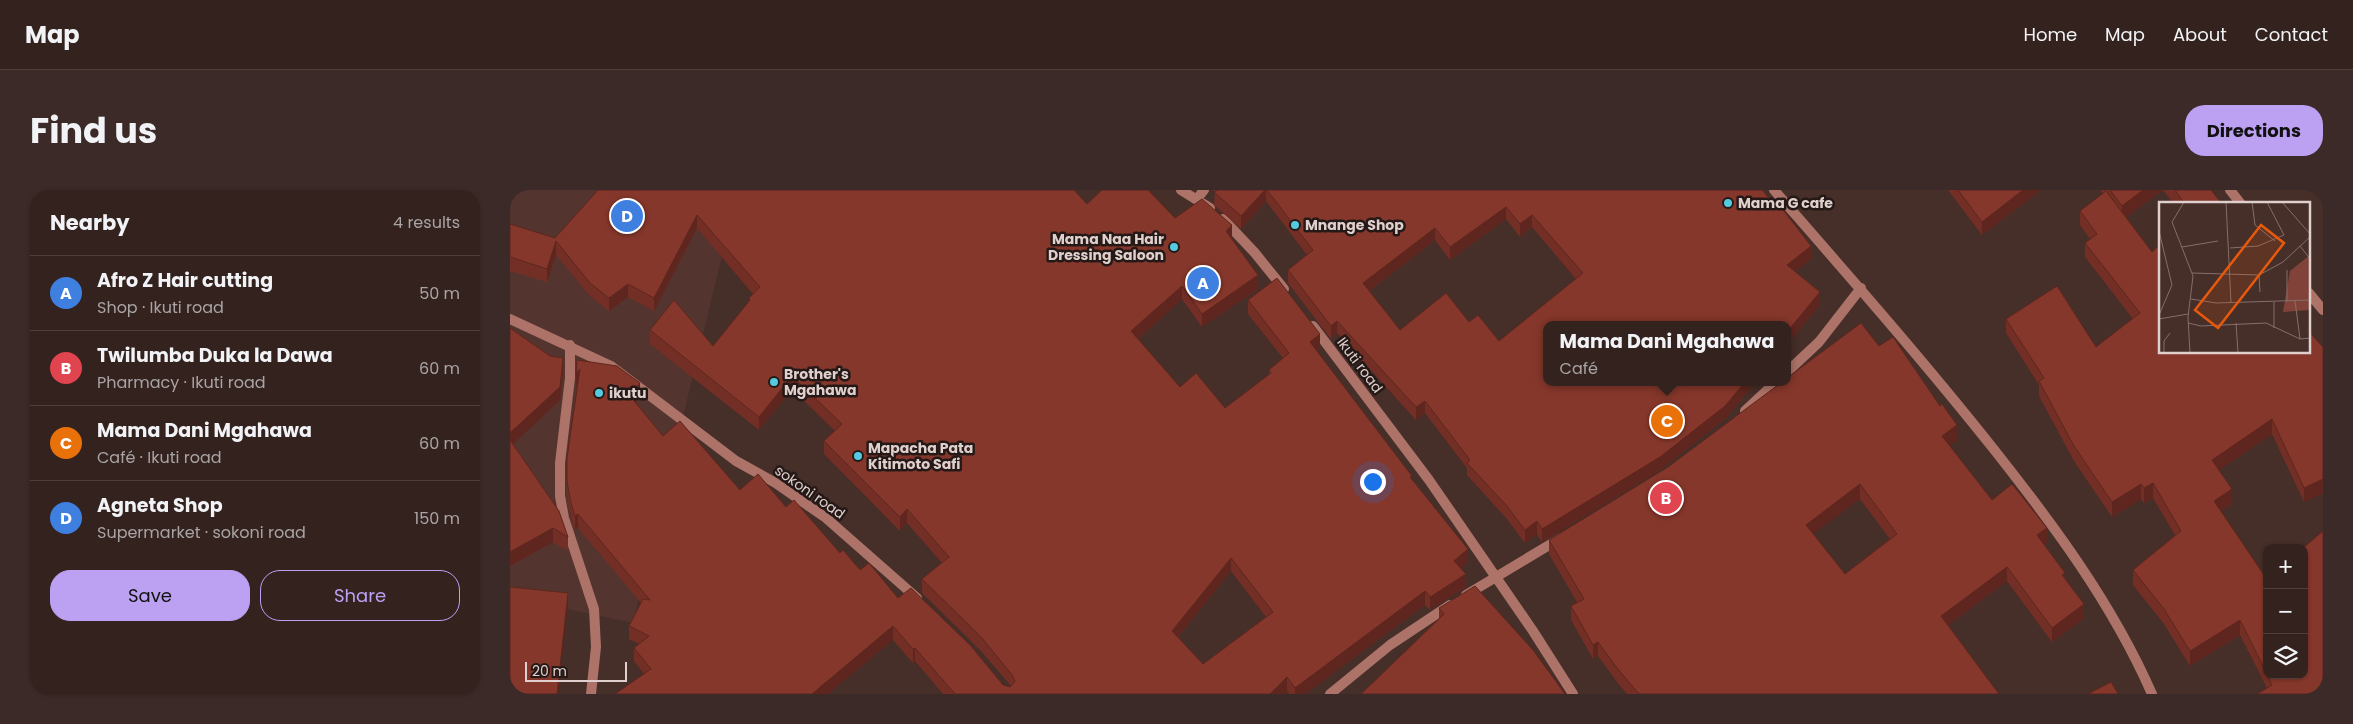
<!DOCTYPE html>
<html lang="en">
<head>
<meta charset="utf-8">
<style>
  :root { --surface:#34221f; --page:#3c2a28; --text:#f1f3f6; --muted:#a9a4a4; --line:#4e3f3d; --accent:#bca0f2 }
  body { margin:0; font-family:Poppins,sans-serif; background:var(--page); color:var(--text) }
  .controls { position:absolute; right:15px; bottom:15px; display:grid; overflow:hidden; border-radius:10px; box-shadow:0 1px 4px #0004 }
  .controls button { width:45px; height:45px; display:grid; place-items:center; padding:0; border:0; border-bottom:1px solid var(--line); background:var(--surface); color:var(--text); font:25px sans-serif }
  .scale { position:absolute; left:15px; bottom:12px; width:102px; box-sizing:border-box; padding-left:5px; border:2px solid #e0d0cd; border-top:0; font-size:14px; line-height:18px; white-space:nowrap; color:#e0d0cd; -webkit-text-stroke:4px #241917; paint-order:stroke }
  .you { position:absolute; left:862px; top:291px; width:18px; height:18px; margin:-12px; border:4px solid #fff; border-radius:50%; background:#1a73e8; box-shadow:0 0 0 8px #1a73e833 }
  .badge { display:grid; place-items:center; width:32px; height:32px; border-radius:50%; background:var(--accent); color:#fff; font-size:16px; font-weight:700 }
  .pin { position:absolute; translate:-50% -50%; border:2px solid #fff; box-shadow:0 1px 5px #0006 }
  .popup { position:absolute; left:1033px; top:131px; width:248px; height:65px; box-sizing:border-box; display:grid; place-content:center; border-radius:10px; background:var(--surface); filter:drop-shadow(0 1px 4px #0005); font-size:16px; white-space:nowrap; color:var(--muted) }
  .popup b { font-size:19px; color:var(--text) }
  .popup::after { content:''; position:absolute; left:50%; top:100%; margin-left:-10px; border:10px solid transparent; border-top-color:var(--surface) }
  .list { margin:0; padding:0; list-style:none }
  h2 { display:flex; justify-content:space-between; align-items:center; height:65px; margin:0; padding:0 20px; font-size:21px }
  h2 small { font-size:16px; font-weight:400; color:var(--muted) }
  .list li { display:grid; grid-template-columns:32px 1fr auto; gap:15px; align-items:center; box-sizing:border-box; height:75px; padding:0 20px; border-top:1px solid var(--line) }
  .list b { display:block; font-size:19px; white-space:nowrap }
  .list p { margin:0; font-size:16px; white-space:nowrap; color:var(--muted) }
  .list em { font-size:16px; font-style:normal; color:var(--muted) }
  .actions { display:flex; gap:10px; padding:15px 20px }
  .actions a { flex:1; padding:11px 0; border:1px solid var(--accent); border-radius:20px; text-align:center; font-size:18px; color:var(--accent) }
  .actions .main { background:var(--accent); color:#111 }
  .icon { flex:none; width:28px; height:28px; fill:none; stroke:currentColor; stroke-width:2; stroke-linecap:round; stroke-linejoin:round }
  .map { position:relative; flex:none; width:1813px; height:504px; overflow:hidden; border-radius:20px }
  header { display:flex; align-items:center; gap:30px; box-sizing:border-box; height:70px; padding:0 25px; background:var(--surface); border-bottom:1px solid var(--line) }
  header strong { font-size:24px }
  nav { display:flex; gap:28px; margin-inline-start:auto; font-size:18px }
  .intro { display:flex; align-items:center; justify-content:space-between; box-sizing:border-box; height:120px; padding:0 30px }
  h1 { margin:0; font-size:35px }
  .button { padding:12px 22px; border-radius:20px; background:var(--accent); color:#111; font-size:18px; font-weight:700 }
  main { display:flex; gap:30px; padding:0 30px }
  aside { flex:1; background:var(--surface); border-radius:20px; box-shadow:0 1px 4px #0004 }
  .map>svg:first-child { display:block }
  .built { fill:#54342f }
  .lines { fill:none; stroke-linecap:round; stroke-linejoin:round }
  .street { stroke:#ae7368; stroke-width:10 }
  .wall { fill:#732f25; fill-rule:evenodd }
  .shaded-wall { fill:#5e261e }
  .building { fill:#86372b; stroke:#5e261e; fill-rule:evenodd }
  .poi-dot { fill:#55cadf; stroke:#241917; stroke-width:2 }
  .labels { text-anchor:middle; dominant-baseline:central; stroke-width:5; stroke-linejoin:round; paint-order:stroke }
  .poi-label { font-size:14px; font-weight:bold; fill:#e0d0cd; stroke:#241917; text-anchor:start }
  .street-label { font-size:14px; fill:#e0d0cd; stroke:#241917 }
  .inset-road { fill:none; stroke:#846f6b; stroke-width:1 }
  .view { fill:#e8590c; fill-opacity:0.15; stroke:#e8590c; stroke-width:2.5 }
  .inset-edge { fill:none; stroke:#e0d0cd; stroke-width:2.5 }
</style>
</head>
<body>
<header>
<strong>Map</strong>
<nav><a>Home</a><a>Map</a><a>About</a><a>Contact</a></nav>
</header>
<div class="intro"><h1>Find us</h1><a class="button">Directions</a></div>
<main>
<aside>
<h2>Nearby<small>4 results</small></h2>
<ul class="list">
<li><span class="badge" style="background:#3f7fe0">A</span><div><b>Afro Z Hair cutting</b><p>Shop · Ikuti road</p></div><em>50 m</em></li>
<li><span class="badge" style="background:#e0444e">B</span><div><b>Twilumba Duka la Dawa</b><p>Pharmacy · Ikuti road</p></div><em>60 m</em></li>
<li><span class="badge" style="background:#e8710a">C</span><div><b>Mama Dani Mgahawa</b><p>Café · Ikuti road</p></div><em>60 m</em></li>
<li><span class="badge" style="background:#3f7fe0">D</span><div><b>Agneta Shop</b><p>Supermarket · sokoni road</p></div><em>150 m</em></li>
</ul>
<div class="actions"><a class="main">Save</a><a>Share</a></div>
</aside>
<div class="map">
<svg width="1813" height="504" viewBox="0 0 1813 504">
  <rect width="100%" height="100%" fill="#462e29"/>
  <path class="built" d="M0,0H228L123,433L0,407Z"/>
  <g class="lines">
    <path class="street" d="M671,0L700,18
      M1264,0C1338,85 1412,169 1482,257C1543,334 1602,413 1642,504
      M1720,0L1731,14
      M687,9L694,0
      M713,29L745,63L774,99
      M1799,103L1813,120
      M0,129L101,176L226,271L264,292L316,328L407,408
      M803,136L919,290L1023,441L1063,504
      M60,155V188L50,273V306L54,328L84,419L86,457L81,504
      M1277,182L1309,152L1351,98
      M1235,221L1266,192
      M956,405L1051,348
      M820,504L880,455L940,415"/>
  </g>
  <path class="wall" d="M88,0L577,14L665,28L722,49L748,99L692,137L672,109L628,149L670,197L715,218L759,185V180L773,168L738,124V110L810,158L807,161L902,289L958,372L951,378L956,397L920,420L915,415L795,504H779L777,501L774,504H433L405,471L403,473L383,450L134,484L124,471V458L129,454L119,449V436L131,413L68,338L65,340L61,326L57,305V268L67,195L66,196V183L130,206L125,212L153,246L230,300L276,317L330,363L388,408L493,495L500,497L501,496L471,461L412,403V389L432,373L397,333L390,341L314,264V251L325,241L282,199L249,240L140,154V140L203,156L239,111V108L243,104L187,38L144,121L118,107L99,121L80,106L46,65L37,92L0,81V34L45,48ZM721,381L756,427L693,474L668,447Z
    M703,0H1252L1301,69L1285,81L1310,115L1277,154V135L1037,192H1246L1215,229L1150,280L1032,352L1027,344L1015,353L996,328L957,285V278L915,223L906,230L827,143L821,149L778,93V80L797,65L756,11L731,39L704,15L705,2ZM996,29L1010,47L1022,37L1066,89L989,151L959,132L890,140L859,101L925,50L940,70Z
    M1438,0H1531L1472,45Z
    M1590,0H1653L1616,27L1642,62L1813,157V303L1794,312L1762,244L1709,280L1722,314L1711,321L1756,388L1757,387V485H1794L1813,504L1757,498L1730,445L1680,476L1654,434L1623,395V380L1665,345L1643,308L1634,313L1631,309L1602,327L1564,271L1529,206V195L1496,143V129L1586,157L1623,129L1575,67V53L1580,49L1570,35V21L1593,4Z
    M1653,0H1701L1712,14H1664Z
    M0,138L53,181L50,210L3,254L58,347V361L43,352L0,376Z
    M1369,156L1447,250L1439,255L1482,310L1537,352L1533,354L1555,388L1574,428L1542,452L1497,391L1438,435L1489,504H1117L1107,492L1088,466L1083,469L1061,430V416L1067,412L1039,364V350ZM1350,309L1380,349L1335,384L1303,343Z
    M929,418L1055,504L929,428Z"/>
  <path class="shaded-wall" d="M755,0H756V11L731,39V26Z
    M1513,0H1531L1472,45V32Z
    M1633,0H1653L1612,30V16Z
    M996,17V29L940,70V57Z
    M187,25V38L144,121V108Z
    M1022,25V37L1010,47V34Z
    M722,35V49L716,41Z
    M925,38V50L853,105V93Z
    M46,51V65L37,92V79Z
    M1301,56V69L1277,88V75Z
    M748,85V99L692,137V124Z
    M118,94V107L99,121V108Z
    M672,96V109L621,155V141Z
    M1310,102V115L1277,154V142Z
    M827,131V143L821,149V136Z
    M810,144V158L800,166V152Z
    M53,168V181L50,210L0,257V243Z
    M70,179V193L66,196V183Z
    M282,186V199L249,240V227Z
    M1235,192H1246L1215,229L1150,280L1032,352V339Z
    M130,193V206L120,219V206Z
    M915,211V223L906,230V217Z
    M1762,229V244L1702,285V270Z
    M1447,235V250L1432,260V246Z
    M1813,289V303L1794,312V298Z
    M1643,293V308L1634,313V298Z
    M1350,294V309L1296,349V335Z
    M1631,294V309L1602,327V312Z
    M1722,299V314L1704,326V311Z
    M397,319V333L390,341V327Z
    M68,324V338L65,340V326Z
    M1027,331V344L1015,353V340Z
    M43,338V352L0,376V362Z
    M1537,338V352L1527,360V345Z
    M958,359V372L944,384V371Z
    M721,368V381L662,454V441Z
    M1497,377V391L1431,440V426Z
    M956,384V397L920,420V407Z
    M915,401V415L795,504H785V498Z
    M58,403V414L48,504H47Z
    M1574,414V428L1542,452V438Z
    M1730,430V445L1680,476V461Z
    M383,436V450L318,504H302Z
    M1088,452V466L1083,469V455Z
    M405,458V471L403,473V459Z
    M777,487V501L774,504H760Z"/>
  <path class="building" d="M88,0H564L577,14L592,0H638L665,28L692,9L722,35L716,41L748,85L692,124L672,96L621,141L670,197L686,183L715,218L761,183L759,180L779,163L738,110L767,88L810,144L800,152L902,286L900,287L958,359L944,371L956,384L920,407L915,401L785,498L777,487L760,504H445L405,458L403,459L383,436L302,504H105L141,479L124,458L139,446L119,436L133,409L140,410L68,324L65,326L61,313L57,292V268L70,179L66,183L67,170L107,176L130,193L120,206L153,246L170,231L230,300L248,284L276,317L284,310L330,363L333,360L350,380L359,373L388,408L401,398L461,456L493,495L500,497L505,492L503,486L471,447L412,389L439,367L397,319L390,327L314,251L332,234L282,186L249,227L140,140L164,110L203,156L240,110L239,108L250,97L187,25L144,108L118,94L99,108L80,93L46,51L37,79L0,67V34L45,48ZM721,368L763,422L693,474L662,441Z
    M708,0H755L731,26L704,2Z
    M757,0H1252L1267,18L1270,16L1301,56L1277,75L1310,102L1277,142V135H1037V192H1235L1215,216L1150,267L1032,339L1027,331L1015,340L996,315L957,273L960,270L915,211L906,217L827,131L821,136L778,80L803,60ZM996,17L1010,34L1022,25L1073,83L989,151L968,125L959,132L936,103L890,140L853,93L925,38L940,57Z
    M1448,0H1513L1472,32Z
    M1600,0H1633L1612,16Z
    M1665,0H1701L1712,14H1675Z
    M1596,1L1642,62L1650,55V162H1799V142L1813,157V289L1794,298L1762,229L1702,270L1722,299L1704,311L1756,388L1757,387V484L1730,430L1680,461L1654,419L1623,380L1671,341L1643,293L1634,298L1631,294L1602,312L1564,256L1529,191L1534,188L1496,129L1547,96L1586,157L1630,123L1575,53L1587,44L1570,21Z
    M1351,133L1369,156L1383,147L1430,216L1432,214L1447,235L1432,246L1482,310L1502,294L1537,338L1527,345L1555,383L1552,385L1574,414L1542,438L1497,377L1431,426L1489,504H1129L1107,478L1088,452L1083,455L1061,416L1074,409L1039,350L1158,277L1272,192H1277V188ZM1350,294L1387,344L1335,384L1296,335Z
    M0,138L40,166L53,168L50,197L0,243Z
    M0,250L49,321L58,347L43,338L0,362Z
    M1813,341V504H1747L1762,495L1757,485H1794V358H1793Z
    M965,396L1023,460L1055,504H851L934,424L929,418Z
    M1,397L58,403L47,504H0V398Z
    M1601,492L1608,504H1578Z"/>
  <g class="poi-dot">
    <circle cx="1218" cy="13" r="5"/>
    <circle cx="785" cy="35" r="5"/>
    <circle cx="664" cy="57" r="5"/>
    <circle cx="264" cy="192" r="5"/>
    <circle cx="89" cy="203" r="5"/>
    <circle cx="348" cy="266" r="5"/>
  </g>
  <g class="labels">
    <g class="poi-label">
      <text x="1228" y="13">Mama G cafe</text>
      <text x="795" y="35">Mnange Shop</text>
      <text x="654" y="49" text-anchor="end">Mama Naa Hair<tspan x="654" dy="16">Dressing Saloon</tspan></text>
      <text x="274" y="184">Brother's<tspan x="274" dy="16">Mgahawa</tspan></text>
      <text x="99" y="203">ikutu</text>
      <text x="358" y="258">Mapacha Pata<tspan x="358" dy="16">Kitimoto Safi</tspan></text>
    </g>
    <g class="street-label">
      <text transform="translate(850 175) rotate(53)">Ikuti road</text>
      <text transform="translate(300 302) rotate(35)">sokoni road</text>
    </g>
  </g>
  <g transform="translate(1649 12)">
    <rect width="151" height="151" fill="#462e29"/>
    <path d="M151,53V108L124,110L131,69Z" fill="#814339"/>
    <path class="inset-road" d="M25,0L13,20L34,74L29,115L31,151M67,0L72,101M93,0L96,23L116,39M123,0L152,33M0,29L13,83L0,113M141,44L152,58M23,45L59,39M71,46L99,44L125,33L108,0M33,71L100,73L124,60L152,34M100,73L101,90M32,97L57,101L152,98M136,99L141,137M115,100V126M128,100V68M0,117L29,112M29,121L42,124L107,121L141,137L152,136M77,121L79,151M5,151V139L11,131"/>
    <path class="view" d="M102,23L125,41L59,126L36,108Z"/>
    <rect width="151" height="151" class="inset-edge"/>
  </g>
</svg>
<div class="controls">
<button>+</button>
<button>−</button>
<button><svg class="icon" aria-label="layers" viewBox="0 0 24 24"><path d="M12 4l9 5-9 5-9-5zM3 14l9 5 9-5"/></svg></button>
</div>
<div class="scale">20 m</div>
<div class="you"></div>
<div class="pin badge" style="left:693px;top:93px;background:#3f7fe0">A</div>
<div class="pin badge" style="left:1156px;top:308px;background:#e0444e">B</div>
<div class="pin badge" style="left:1157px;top:231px;background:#e8710a">C</div>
<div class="popup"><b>Mama Dani Mgahawa</b>Café</div>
<div class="pin badge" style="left:117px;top:26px;background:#3f7fe0">D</div>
</div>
</main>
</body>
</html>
